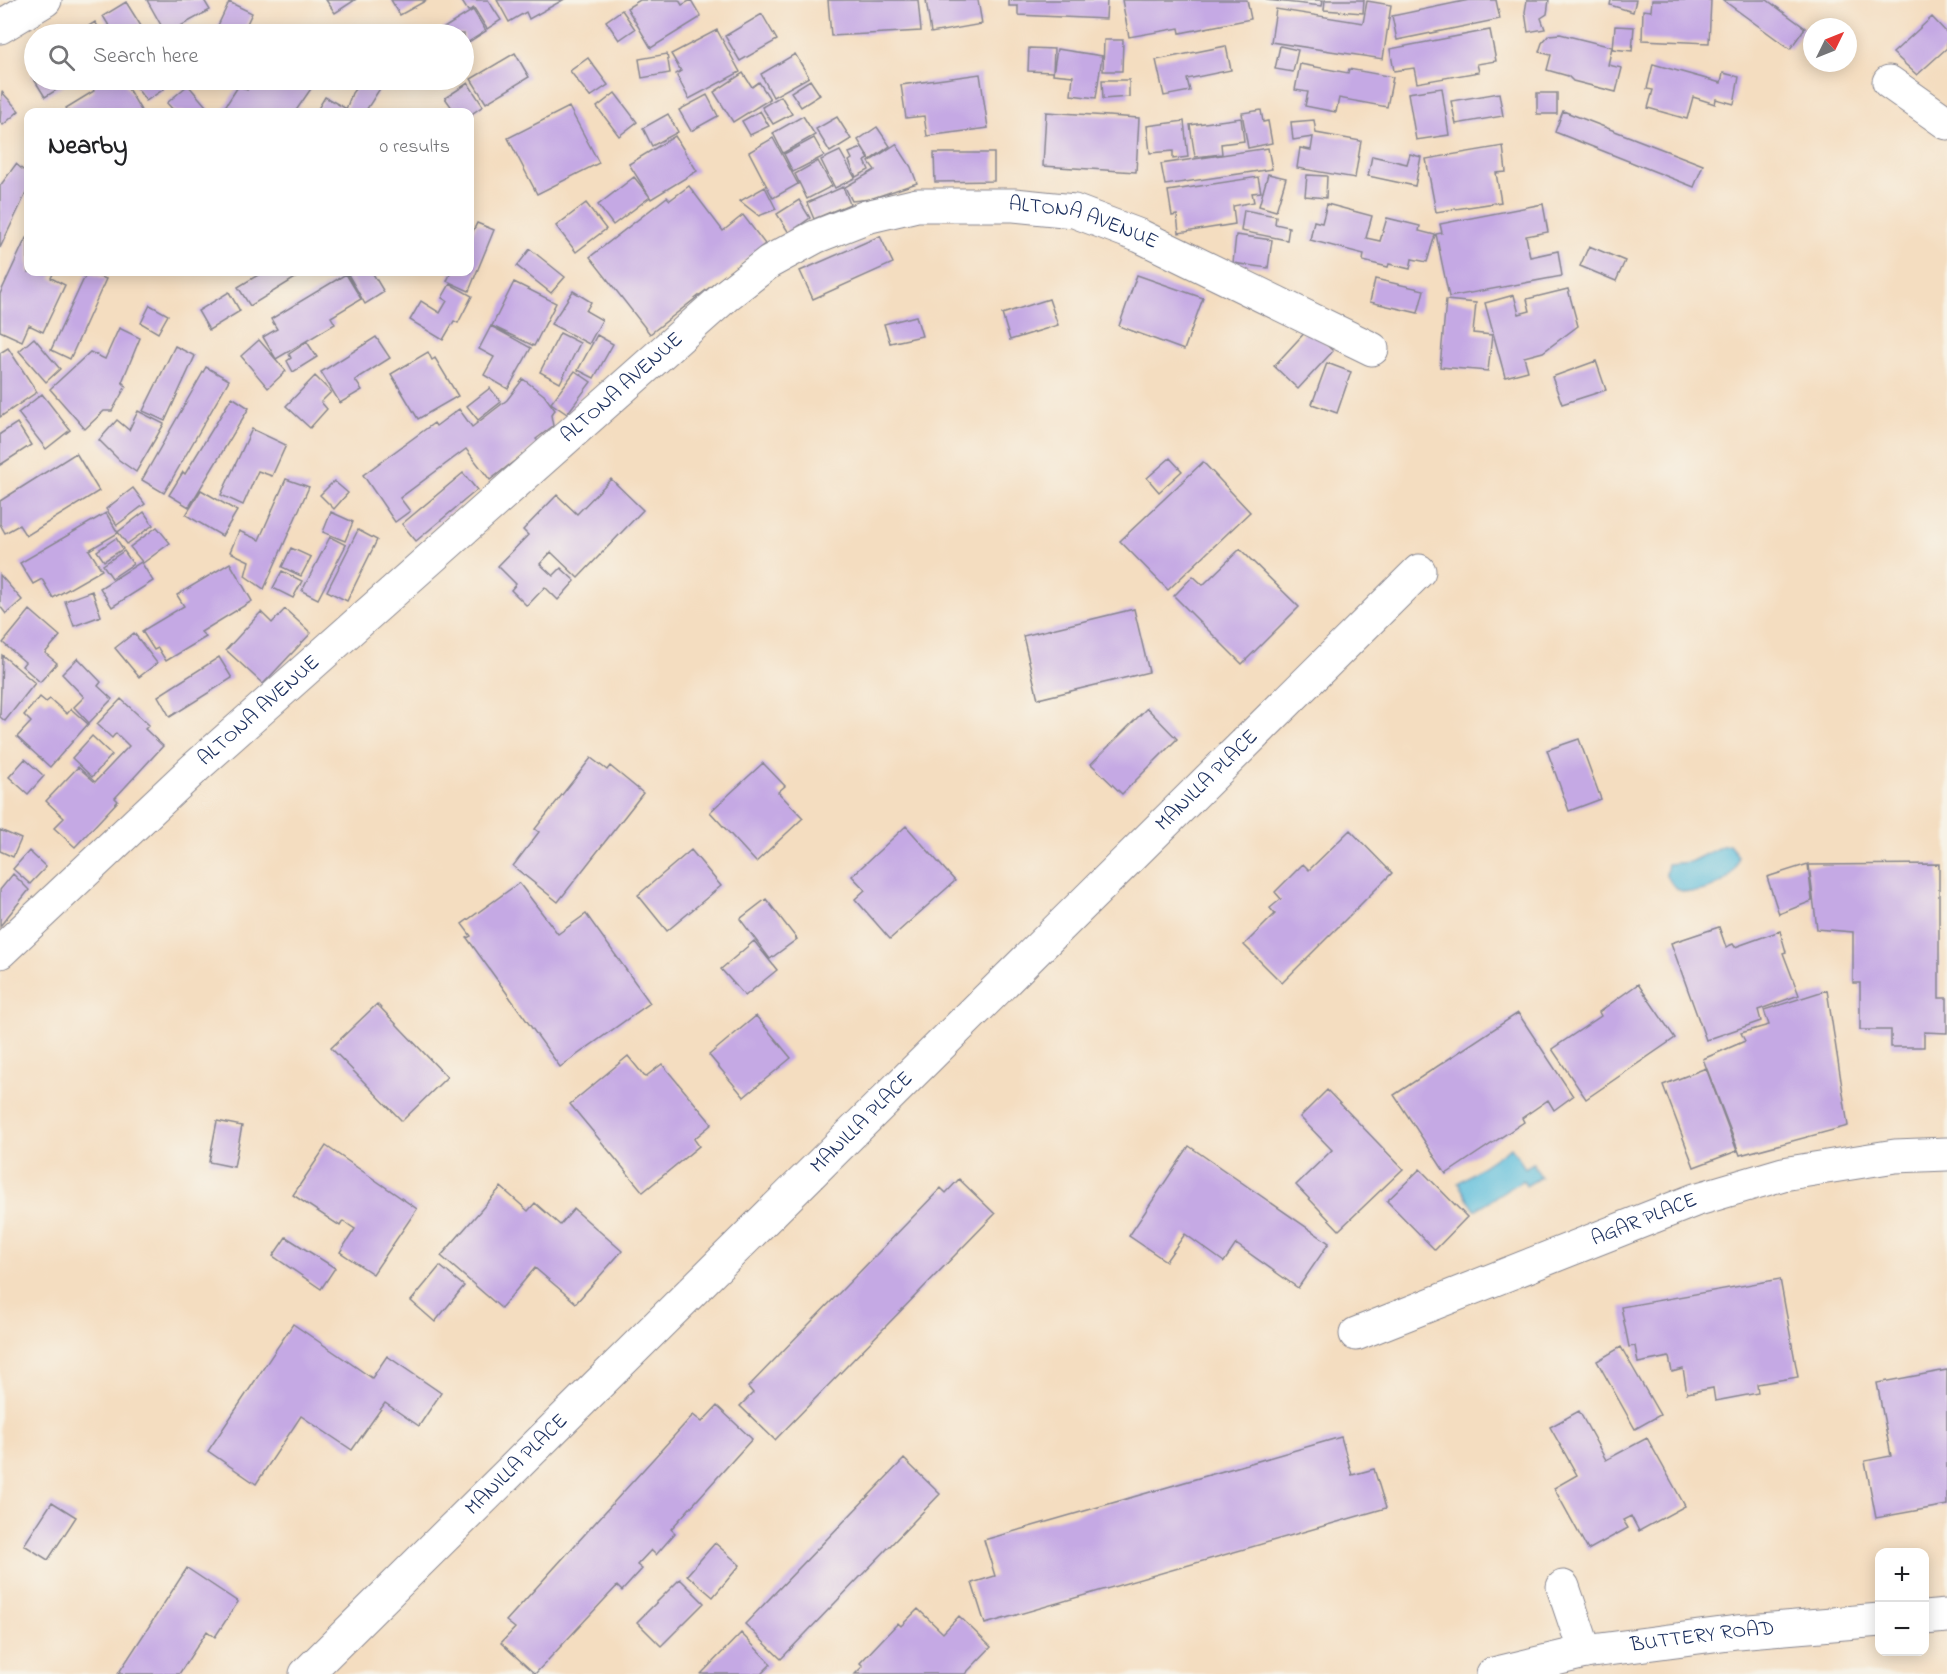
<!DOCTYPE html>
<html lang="en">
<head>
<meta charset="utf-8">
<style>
  :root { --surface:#fff; --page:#f6f6f6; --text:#202124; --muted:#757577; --line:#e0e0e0 }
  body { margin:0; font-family:"Indie Flower",sans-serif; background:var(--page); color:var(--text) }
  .controls { position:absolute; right:18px; bottom:18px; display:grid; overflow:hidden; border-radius:12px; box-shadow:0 3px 15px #0003 }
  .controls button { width:54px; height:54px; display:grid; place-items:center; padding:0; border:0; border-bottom:2px solid var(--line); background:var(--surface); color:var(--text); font:30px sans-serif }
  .compass { position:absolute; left:1803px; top:18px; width:54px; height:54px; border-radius:50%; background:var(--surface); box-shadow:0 3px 15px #0003; rotate:47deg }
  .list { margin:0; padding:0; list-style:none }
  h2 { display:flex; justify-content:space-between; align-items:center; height:78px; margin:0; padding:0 24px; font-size:26px }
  h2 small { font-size:20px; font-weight:400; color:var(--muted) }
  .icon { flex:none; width:33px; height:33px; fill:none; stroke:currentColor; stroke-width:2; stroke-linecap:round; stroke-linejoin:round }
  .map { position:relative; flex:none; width:1947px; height:1674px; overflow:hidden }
  .search { position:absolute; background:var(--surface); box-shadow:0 3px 15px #0003; left:24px; top:24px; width:450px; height:66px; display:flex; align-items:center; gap:15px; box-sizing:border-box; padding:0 21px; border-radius:33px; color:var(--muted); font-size:22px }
  .panel { position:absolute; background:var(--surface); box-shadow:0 3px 15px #0003; left:24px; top:108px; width:450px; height:168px; border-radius:12px }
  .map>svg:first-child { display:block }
  .water { fill:#5dbedc; stroke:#3c769d; stroke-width:1.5 }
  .building { fill:#c5a9e4 }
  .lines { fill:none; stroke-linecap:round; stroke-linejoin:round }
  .minor-casing { stroke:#88868f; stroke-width:35 }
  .minor { stroke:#fff; stroke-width:33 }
  .labels { text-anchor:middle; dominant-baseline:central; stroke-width:4.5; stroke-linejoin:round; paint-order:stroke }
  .street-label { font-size:21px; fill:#1b2f5e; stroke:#f7f3e8 }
</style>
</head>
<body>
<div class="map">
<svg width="1947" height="1674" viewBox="0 0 1947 1674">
  <rect width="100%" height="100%" fill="#f7f3e8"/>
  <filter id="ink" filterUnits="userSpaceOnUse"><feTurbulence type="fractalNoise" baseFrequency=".0167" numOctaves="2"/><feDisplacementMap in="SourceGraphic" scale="12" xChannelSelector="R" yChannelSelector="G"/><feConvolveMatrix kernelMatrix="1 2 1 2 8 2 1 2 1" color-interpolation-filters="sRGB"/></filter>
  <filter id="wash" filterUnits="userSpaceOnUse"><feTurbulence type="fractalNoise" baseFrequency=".008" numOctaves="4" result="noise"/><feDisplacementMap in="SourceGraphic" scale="24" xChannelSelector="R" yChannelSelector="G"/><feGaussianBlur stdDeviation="1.35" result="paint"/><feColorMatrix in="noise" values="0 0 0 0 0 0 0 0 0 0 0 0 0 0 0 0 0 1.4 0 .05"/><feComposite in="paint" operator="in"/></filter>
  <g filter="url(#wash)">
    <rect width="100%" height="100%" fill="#f4ddc0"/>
    <path class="water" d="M1729,845L1738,856C1738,880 1705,896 1682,891C1674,889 1670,881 1666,874L1668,864L1690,862L1722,846Z
      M1511,1147L1525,1168L1533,1163L1541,1177L1526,1186L1523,1180L1475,1210L1458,1183Z"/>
    <g id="blocks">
      <path class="building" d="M147,0H204L210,10L166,34Z
        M326,0H355L335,13Z
        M391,0H427L400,15Z
        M461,0H488L501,20L487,29L474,8L468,11Z
        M497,0H563L529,19L526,12L509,22Z
        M640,0H679L682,5L691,0L701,17L651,48L627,8Z
        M828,0H918L921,31L831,36Z
        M926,0H978L982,24L931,33Z
        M1009,0H1107L1106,19L1018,15V6H1009Z
        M1122,0H1247L1251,19L1180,33L1179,28L1129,37Z
        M1266,0H1323L1322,6Z
        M1325,0H1364L1363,13L1324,10Z
        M1469,0H1496L1500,19L1397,40L1392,16Z
        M1527,0H1549L1547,14L1541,18L1545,29L1528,32L1525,12Z
        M1611,0H1636L1633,12L1610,5Z
        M1652,0H1711L1709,43L1642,40L1643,10L1651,11Z
        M1723,0H1767L1805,28L1790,49Z
        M1367,1L1391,5L1383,59L1271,42L1276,9L1363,23Z
        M126,2L146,34H114L103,16Z
        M229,2L252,13L242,34H214Z
        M473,10L486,31L464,45V34H434Z
        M622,10L635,29L619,40L606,21Z
        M762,14L777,40L740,61L725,36Z
        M1932,17L1947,33V48L1917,75L1893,53Z
        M95,22L103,34H76Z
        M1615,26L1634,27L1632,51L1613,49Z
        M717,30L740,72L689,99L676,74L681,71L671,54Z
        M1490,30L1496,61L1477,64L1479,72L1417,83L1414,68L1394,71L1390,49Z
        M1560,34L1612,47L1608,65L1622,68L1616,92L1573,81L1568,76L1547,70L1551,55L1539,52L1542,43L1549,35Z
        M1104,40H1123L1122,71H1103Z
        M1226,46L1231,70L1187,79L1190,91L1164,96L1156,60Z
        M1280,46L1298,50L1293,72L1275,69Z
        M1029,48L1054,49L1053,72L1028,71Z
        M1057,49L1102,56L1096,98L1071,95L1073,76L1053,74Z
        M515,53L529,77L486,103L471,79Z
        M667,54L670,73L642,78L639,59Z
        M795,54L809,77L773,97L761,74Z
        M588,58L608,85L590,97L570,71Z
        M1300,64L1348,73L1349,69L1393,77L1387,107L1339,98L1336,112L1305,106L1308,92L1295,90Z
        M1653,64L1721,83L1723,73L1739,77L1734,104L1716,99L1715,104L1693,97L1687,119L1648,108L1653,90L1647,89Z
        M743,73L752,87L759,82L770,99L733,122L714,92Z
        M34,74V80H73L45,97L32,76Z
        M980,74L988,128L927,136L924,116L906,118L901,85Z
        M103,80H123L142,112H69L66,108L94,91L92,86Z
        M131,80H158L164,89L146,101Z
        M254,80H317L295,112H227L223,110L239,85L247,90Z
        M362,80H373L381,87L365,112H345L352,93Z
        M810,80L820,95L801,107L791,92Z
        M1102,80H1129V97L1103,99Z
        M468,83L483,106L470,115V112H455L445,98Z
        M188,85L211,112H175L167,103Z
        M1442,88L1449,135L1416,140L1408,93Z
        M2,92L19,111L3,125L0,121Z
        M615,93L637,122L619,136L597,107Z
        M1499,93L1503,116L1456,124L1451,101Z
        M1537,93H1557V114H1537Z
        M707,95L718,116L691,131L679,110Z
        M781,96L792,114L773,124L762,107Z
        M325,97L345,108L342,112H316Z
        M569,107L599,163L537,194L508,138Z
        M1261,110L1263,122L1268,121L1272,143L1248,148L1242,113Z
        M760,111L769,126L750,135L742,121Z
        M1563,111L1703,165L1694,187L1555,132Z
        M1046,112L1139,118L1136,172L1043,166Z
        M668,114L678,132L652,146L643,128Z
        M803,116L815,135L783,153L773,133Z
        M837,117L851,139L830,152L816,129Z
        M1241,118L1244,141L1221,144L1222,154L1195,157L1190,125Z
        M1314,120L1316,133L1361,141L1355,178L1297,168L1300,148L1311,150L1313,137L1293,140L1291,122Z
        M1184,121L1188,157L1173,159V151L1150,153L1147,126Z
        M877,127L890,146L870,160L858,140Z
        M675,136L697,171L651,199L629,164Z
        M773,138L798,184L773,198L749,152Z
        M814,138L824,156L793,172L784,154Z
        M896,144L911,167L917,183L870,199L852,201L845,187L875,170L869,162Z
        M1503,146L1506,172L1496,173L1501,202L1436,212L1426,159Z
        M862,148L869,159L865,161L869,170L856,177L849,161L852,159L849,153Z
        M1268,148L1272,169L1165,185L1161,164Z
        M840,151L855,178L835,188L821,160Z
        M934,153H994V181L935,182Z
        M1410,154L1421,157L1415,186L1368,176L1372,156L1407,164Z
        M818,161L832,186L807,199L795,174Z
        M16,164L28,174V189L0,248V186Z
        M1268,174L1286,178L1276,211L1259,206Z
        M1307,175L1327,176L1326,198L1305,196Z
        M634,177L650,197L613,225L598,205Z
        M1258,177L1261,192L1252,193L1254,202L1233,206L1235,224L1179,233L1177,215L1172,216L1168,191Z
        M689,186L723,231L743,215L765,244L650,334L590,257L667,197L670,200Z
        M765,187L776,209L759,216L740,201Z
        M843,187L850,204L814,219L807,203Z
        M799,200L810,218L789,233L777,214Z
        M586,203L606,229L576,252L556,226Z
        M1327,204L1372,216L1366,238L1380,241L1387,218L1420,226L1419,231L1435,235L1427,262L1412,259L1410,269L1389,264L1388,267L1363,261L1364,254L1310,240L1314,221L1322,223Z
        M1543,204L1548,232L1526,236L1530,257L1558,251L1562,276L1449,297L1436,234L1442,233L1440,224Z
        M1244,210L1276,216L1275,224L1289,227L1287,240L1241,231Z
        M477,223L494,230L469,291L447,281L451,272H470V237Z
        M1236,235L1272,240L1268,268L1233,263Z
        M880,236L893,263L813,299L800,271Z
        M26,238L28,240V272H54L51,278L65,285L43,332L29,325L22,341L0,331V294Z
        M1589,246L1625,261L1616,281L1580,266Z
        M530,249L565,277L551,293L517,266Z
        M87,272L106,279L70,359L51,350Z
        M263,272H305L250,306L238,287Z
        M352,272H372L384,292L365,304L348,274Z
        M346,274L361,299L331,317L335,324L276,359L263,337L277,329L271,319Z
        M1137,275L1203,298L1184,350L1119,326Z
        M1375,279L1424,290L1418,313L1370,302Z
        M514,282L556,303L534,346L492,326Z
        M450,284L472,296L458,323L454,321L443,340L410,320L421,301L440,313L447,301L442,298Z
        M1568,289L1578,326L1543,352L1524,357L1528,371L1505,377L1485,303L1514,295L1519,314L1530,311L1527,299Z
        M573,291L591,302L586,311L602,320L589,344L551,324Z
        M229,292L240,311L209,330L198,311Z
        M1049,299L1058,325L1010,340L1002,314Z
        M1446,300L1476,303L1473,333L1492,335L1488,371L1440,367Z
        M150,305L168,315L158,333L141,323Z
        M916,316L922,336L890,343L884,324Z
        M491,326L531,348L508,389L484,375L494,357L479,349Z
        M119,328L140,338L122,382L126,386L112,411H104L85,429L50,389L90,352L105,359Z
        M1309,328L1333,351L1298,389L1274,366Z
        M560,333L580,343L560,383L540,372Z
        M597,335L613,344L594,378L578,370Z
        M376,337L390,358L355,380L362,390L340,403L321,372Z
        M34,338L60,369L46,382L19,351Z
        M259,340L286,371L268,388L241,356Z
        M307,342L317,357L293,372L287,361L291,358L289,354Z
        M175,346L195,356L165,421L143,411Z
        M8,348L37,392L0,417V353Z
        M428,352L432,360L435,358L458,396L418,419L391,374Z
        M1596,361L1606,390L1562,404L1552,377Z
        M1327,363L1351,372L1337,413L1312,404Z
        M206,367L229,380L164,493L142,480Z
        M575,371L591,382L567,414L551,403Z
        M315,376L331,392L321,402L327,409L310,428L286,406Z
        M523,379L544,395L555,410L551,415L553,426L536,439L539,442L490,480L466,449L400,498L410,511L395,522L363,475L434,423L436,426L459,409L472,427L507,400Z
        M490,388L501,402L478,420L467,406Z
        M42,394L70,430L46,449L18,413Z
        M232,397L249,408L189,507L169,495L183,472L185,474Z
        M138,411L164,424L136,472L119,460L99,440L117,420L129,430Z
        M17,423L31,445L0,465V434Z
        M252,429L286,445L272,476L258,471L243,505L221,495Z
        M76,453L99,491L26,536L19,525L5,533L0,524V501Z
        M1170,458L1182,471L1159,492L1147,478Z
        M1203,462L1250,512L1168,590L1120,541Z
        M463,473L477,490L416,541L402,524Z
        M286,479L309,487L264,589L245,576L249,561L230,552L239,531L259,540Z
        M611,479L643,510L578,578L551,552L540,564L553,576L561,568L575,581L558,600L545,587L527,606L511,590L516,584L498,566L528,535L523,530L557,495L577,514Z
        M334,481L348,493L334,509L320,495Z
        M133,488L145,504L117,525L106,509Z
        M201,490L237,511L222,536L186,515Z
        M144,512L153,525L127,544L118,532Z
        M331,512L353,522L345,541L323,532Z
        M106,513L118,533L89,550L102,570L53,598L42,579L33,584L20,563Z
        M157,527L170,543L143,563L130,547Z
        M358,530L377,540L347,601L327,591Z
        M330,537L346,545L318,599L302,591Z
        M116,538L123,549L104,561L97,551Z
        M291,548L311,557L301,576L282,567Z
        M1240,549L1299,607L1242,664L1174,596L1193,576L1203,585Z
        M124,551L133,564L112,578L103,565Z
        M141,562L153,581L112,607L100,588Z
        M230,563L252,601L201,632L206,637L166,661L158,648L154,650L142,631L184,606L177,595Z
        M282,571L302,581L293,598L273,588Z
        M0,575L22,600L6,614L0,606Z
        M92,591L101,616L74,626L65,601Z
        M285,609L311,633L263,684L226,650L261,612L272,623Z
        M1134,609L1149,672L1038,699L1023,636Z
        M30,610L60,636L45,653L57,663L40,682L22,666L25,662L3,643Z
        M134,633L157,663L139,677L115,648Z
        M2,655L35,683L5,721L0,717Z
        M219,657L232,678L170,717L158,696Z
        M78,658L101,682L98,686L112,699L89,723L74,707L84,697L62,674Z
        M40,697L46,702L50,699L67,714L71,709L88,724L50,767L17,737L31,722L24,715Z
        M121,699L149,725L145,729L163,746L115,798L118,801L75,847L54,828L64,818L46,801L78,767L95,782L129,746L116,733L112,738L97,724Z
        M1147,708L1177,739L1122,794L1091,764Z
        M92,736L112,755L92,777L72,758Z
        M1579,739L1601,799L1569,811L1547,750Z
        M591,758L607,770L610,766L643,793L558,902L513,866L539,832L535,829Z
        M25,759L44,776L28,794L9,777Z
        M763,763L785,786L778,792L803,818L756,862L710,812Z
        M906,826L955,881L890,939L855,899L865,890L852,876Z
        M0,830L21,839L13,857L0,851Z
        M1350,830L1392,873L1282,983L1244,945L1275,914L1270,908L1281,899L1275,892L1303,864L1309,870Z
        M691,850L721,886L667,931L638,895Z
        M29,851L46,867L30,884L13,869Z
        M1808,864L1812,901L1779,914L1767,877Z
        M1939,864V998H1947V1033L1924,1032V1047H1891V1030H1860V983H1853V932L1817,929L1809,865Z
        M13,874L29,890L0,926V890Z
        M519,883L558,934L586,914L650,1003L560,1067L467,938L471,936L462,924Z
        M766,899L797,939L770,959L740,919Z
        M1719,927L1726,947L1733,944L1735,947L1780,931L1786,952L1783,953L1799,995L1758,1010L1761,1021L1706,1040L1671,943Z
        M754,941L777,970L745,996L721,969Z
        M1638,984L1675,1038L1586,1099L1552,1049L1601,1016L1599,1012Z
        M1827,990L1848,1126L1740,1155L1703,1059L1745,1041L1741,1033L1769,1025L1764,1010Z
        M377,1004L447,1077L402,1121L331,1048Z
        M1518,1013L1573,1096L1554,1110L1548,1100L1522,1118L1524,1122L1446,1174L1394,1095Z
        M756,1016L791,1058L744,1097L709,1055Z
        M628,1056L645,1077L662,1064L712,1124L694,1139L699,1146L643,1192L570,1104Z
        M1706,1068L1737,1151L1694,1167L1663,1085Z
        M1327,1090L1403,1169L1339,1230L1296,1185L1332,1150L1300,1117Z
        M217,1121L242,1126L234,1167L209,1162Z
        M326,1146L417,1209L373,1274L340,1252L355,1229L343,1221L340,1226L293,1195Z
        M1189,1146L1329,1243L1298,1288L1236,1244L1224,1262L1185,1234L1166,1261L1129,1236Z
        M1420,1169L1467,1217L1435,1250L1387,1201Z
        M959,1179L995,1214L775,1440L740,1406L753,1393L748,1387L941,1188L946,1193Z
        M501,1187L528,1211L535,1203L560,1225L574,1209L622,1251L576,1303L535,1268L501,1308L441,1256Z
        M286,1237L335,1268L321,1289L273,1256Z
        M440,1266L464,1286L435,1322L411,1301Z
        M1780,1279L1798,1377L1757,1384L1758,1393L1715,1401L1713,1388L1687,1393L1683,1369L1672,1372L1669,1357L1638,1363L1635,1346L1629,1347L1621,1307Z
        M293,1324L372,1378L387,1356L441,1393L419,1426L385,1403L352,1450L301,1416L256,1484L208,1451Z
        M1621,1347L1660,1415L1635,1429L1597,1361Z
        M1947,1370V1505L1876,1518L1865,1461L1891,1456L1877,1383Z
        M717,1406L752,1439L671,1529L675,1533L656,1555L651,1550L637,1565L642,1569L622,1591L617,1586L535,1674L501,1643L515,1628L506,1621L693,1415L702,1422Z
        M1579,1411L1606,1460L1647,1438L1685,1506L1639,1531L1631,1516L1623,1520L1628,1528L1588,1550L1554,1488L1577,1475L1550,1427Z
        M1341,1437L1352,1475L1374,1469L1386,1508L985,1624L972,1583L995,1576L984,1540Z
        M904,1459L940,1494L781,1659L745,1624Z
        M52,1502L76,1517L48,1560L24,1545Z
        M715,1543L740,1565L713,1597L687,1575Z
        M187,1568L238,1602L215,1637L207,1631L179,1674H118Z
        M680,1579L704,1603L661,1646L637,1622Z
        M918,1609L943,1633L959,1616L991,1647L965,1674H855L863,1666L860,1663L898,1623L901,1626Z
        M741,1633L771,1664L761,1674H701Z"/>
    </g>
  </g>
  <g filter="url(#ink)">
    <use href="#blocks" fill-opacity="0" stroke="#88868f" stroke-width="1.5"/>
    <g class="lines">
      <g class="minor-casing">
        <g id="minor">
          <path d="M0,27L45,0"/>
          <path d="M1889,82L1947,123"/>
          <path id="s1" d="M0,952L196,767L728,294L769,262L815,237L866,217L917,205H1014L1074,211L1140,236L1372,349"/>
          <path id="s2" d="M1356,1334L1695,1200L1783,1174L1895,1156L1947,1154"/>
          <path d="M1563,1587L1585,1652"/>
          <path d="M1924,1618L1947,1616"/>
          <path id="s3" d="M306,1674L1419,571"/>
          <path id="s4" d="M1493,1674L1585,1652L1737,1632L1880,1620"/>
        </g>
      </g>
      <use href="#minor" class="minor"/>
    </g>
  </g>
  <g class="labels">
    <g class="street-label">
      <text stroke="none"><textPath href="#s1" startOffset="1362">ALTONA AVENUE</textPath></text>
      <text stroke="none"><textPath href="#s1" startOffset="840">ALTONA AVENUE</textPath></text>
      <text stroke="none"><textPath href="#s1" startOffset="354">ALTONA AVENUE</textPath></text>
      <text stroke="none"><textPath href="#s3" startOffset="1269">MANILLA PLACE</textPath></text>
      <text stroke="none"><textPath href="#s3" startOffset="783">MANILLA PLACE</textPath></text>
      <text stroke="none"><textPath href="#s2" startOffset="310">AGAR PLACE</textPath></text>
      <text stroke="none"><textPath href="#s3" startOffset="297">MANILLA PLACE</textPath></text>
      <text stroke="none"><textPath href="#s4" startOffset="213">BUTTERY ROAD</textPath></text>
    </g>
  </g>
</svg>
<div class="controls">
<button>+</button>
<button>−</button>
</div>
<svg class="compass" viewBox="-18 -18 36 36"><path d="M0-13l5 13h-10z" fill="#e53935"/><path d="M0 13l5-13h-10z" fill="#757577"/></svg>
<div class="search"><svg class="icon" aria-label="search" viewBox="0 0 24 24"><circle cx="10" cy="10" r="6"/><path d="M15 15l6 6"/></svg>Search here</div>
<section class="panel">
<h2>Nearby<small>0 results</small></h2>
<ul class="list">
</ul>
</section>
</div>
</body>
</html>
